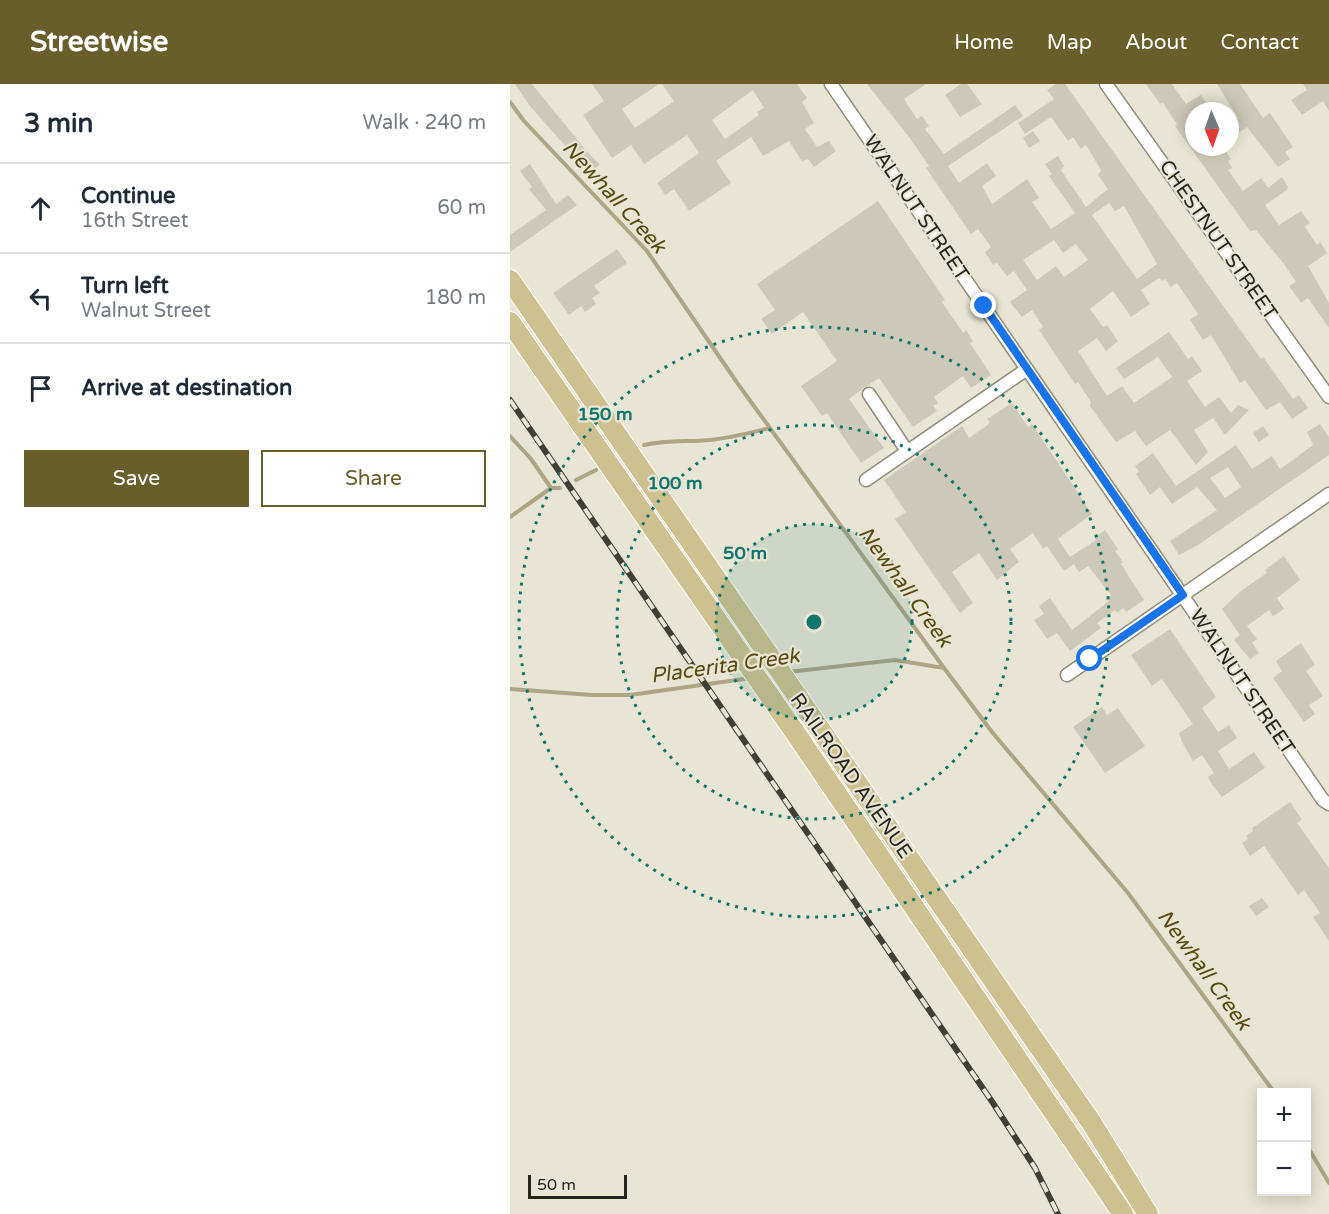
<!DOCTYPE html>
<html lang="en">
<head>
<meta charset="utf-8">
<style>
  :root { --surface:#fff; --page:#f6f6f7; --text:#1f2937; --muted:#747a83; --line:#e0e1e3; --accent:#695d2a }
  body { margin:0; font-family:"Varela Round",sans-serif; background:var(--page); color:var(--text) }
  .controls { position:absolute; right:18px; bottom:18px; display:grid; overflow:hidden; border-radius:0px; box-shadow:0 3px 15px #0003 }
  .controls button { width:54px; height:54px; display:grid; place-items:center; padding:0; border:0; border-bottom:2px solid var(--line); background:var(--surface); color:var(--text); font:30px sans-serif }
  .compass { position:absolute; left:675px; top:18px; width:54px; height:54px; border-radius:50%; background:var(--surface); box-shadow:0 3px 15px #0003; rotate:178deg }
  .scale { position:absolute; left:18px; bottom:15px; width:99px; box-sizing:border-box; padding-left:6px; border:3px solid #25241d; border-top:0; font-size:16px; line-height:21px; white-space:nowrap; color:#25241d; -webkit-text-stroke:4px #e9e5d4; paint-order:stroke }
  .stop { position:absolute; width:18px; height:18px; margin:-14px; border:4px solid #1a73e8; border-radius:50%; background:#fff }
  .stop.end { background:#1a73e8; border-color:#fff; box-shadow:0 2px 6px #0008 }
  .list { margin:0; padding:0; list-style:none }
  h2 { display:flex; justify-content:space-between; align-items:center; height:78px; margin:0; padding:0 24px; font-size:26px }
  h2 small { font-size:20px; font-weight:400; color:var(--muted) }
  .list li { display:grid; grid-template-columns:39px 1fr auto; gap:18px; align-items:center; box-sizing:border-box; height:90px; padding:0 24px; border-top:2px solid var(--line) }
  .list b { display:block; font-size:22px; white-space:nowrap }
  .list p { margin:0; font-size:20px; white-space:nowrap; color:var(--muted) }
  .list em { font-size:20px; font-style:normal; color:var(--muted) }
  .actions { display:flex; gap:12px; padding:18px 24px }
  .actions a { flex:1; padding:14px 0; border:2px solid var(--accent); border-radius:0px; text-align:center; font-size:21px; color:var(--accent) }
  .actions .main { background:var(--accent); color:#fff }
  .icon { flex:none; width:33px; height:33px; fill:none; stroke:currentColor; stroke-width:2; stroke-linecap:round; stroke-linejoin:round }
  .map { position:relative; flex:none; width:819px; height:1130px; overflow:hidden }
  header { display:flex; align-items:center; gap:36px; box-sizing:border-box; height:84px; padding:0 30px; background:var(--accent); color:#fff }
  header strong { font-size:28px }
  nav { display:flex; gap:33px; margin-inline-start:auto; font-size:21px }
  main { display:flex }
  aside { flex:1; background:var(--surface) }
  .map>svg:first-child { display:block }
  .lines { fill:none; stroke-linecap:round; stroke-linejoin:round }
  .stream { stroke:#ada584; stroke-width:4 }
  .building { fill:#cdc9b9; fill-rule:evenodd }
  .street-casing { stroke:#918d7d; stroke-width:15 }
  .primary-casing { stroke:#fff; stroke-width:22 }
  .street { stroke:#fff; stroke-width:12 }
  .primary { stroke:#cec18f; stroke-width:20 }
  .rail-casing { stroke:#403f36; stroke-width:6 }
  .rail { stroke:#e9e5d4; stroke-width:4; stroke-dasharray:11; stroke-linecap:butt }
  .route { stroke:#1a73e8; stroke-width:8 }
  .ring { fill:none; stroke:#0f766e; stroke-width:3; stroke-dasharray:3 6 }
  .labels { text-anchor:middle; dominant-baseline:central; stroke-width:4.5; stroke-linejoin:round; paint-order:stroke }
  .street-label { font-size:20px; fill:#25241d; stroke:#e9e5d4 }
  .water-label { font-size:21px; font-style:italic; fill:#574a10; stroke:#e9e5d4 }
  .centre { fill:#0f766e; stroke:#e9e5d4; stroke-width:3 }
  .ring-label { font-size:18px; text-anchor:middle; font-weight:bold; fill:#0f766e; stroke:#e9e5d4; stroke-width:4.5; stroke-linejoin:round; paint-order:stroke }
</style>
</head>
<body>
<header>
<strong>Streetwise</strong>
<nav><a>Home</a><a>Map</a><a>About</a><a>Contact</a></nav>
</header>
<main>
<aside>
<h2>3 min<small>Walk · 240 m</small></h2>
<ul class="list">
<li><svg class="icon" aria-label="ahead" viewBox="0 0 24 24"><path d="M12 20V5M6 11l6-6 6 6"/></svg><div><b>Continue</b><p>16th Street</p></div><em>60 m</em></li>
<li><svg class="icon" aria-label="left" viewBox="0 0 24 24"><path d="M17 20v-9H6M10 6l-5 5 5 5"/></svg><div><b>Turn left</b><p>Walnut Street</p></div><em>180 m</em></li>
<li><svg class="icon" aria-label="arrive" viewBox="0 0 24 24"><path d="M6 21V4h12l-3 4 3 4H6"/></svg><div><b>Arrive at destination</b></div></li>
</ul>
<div class="actions"><a class="main">Save</a><a>Share</a></div>
</aside>
<div class="map">
<svg width="819" height="1130" viewBox="0 0 819 1130">
  <rect width="100%" height="100%" fill="#e9e5d4"/>
  <g class="lines">
    <path class="stream" d="M0,18L14,37L137,167L228,300L434,584L482,648L618,809L764,1008
      M0,352L21,375L41,404H50
      M134,361C157,356 177,358 200,356C220,354 240,349 260,344
      M66,396L86,386
      M0,433L41,404
      M278,588L385,576L434,584
      M0,605L82,611H120L241,594
      M796,1060L819,1099"/>
  </g>
  <path class="building" d="M5,0H22L79,70L90,80L80,90L20,22Z
    M82,0H149L112,25L125,44L164,17L152,0H287L297,14L292,18L304,39L295,45L307,63L319,57L326,67L304,83L298,75L292,77L279,57L253,72L241,53L206,77L221,99L179,127L164,105L155,111L147,99L189,69L177,51L134,80L121,61L102,74L73,31L94,17ZM243,6L254,24L247,28L249,31L215,55L202,36Z
    M357,0H416L394,15L407,35L412,32L419,42L415,45L434,70L505,21L513,32L438,82L449,99L477,79L486,92L472,102L482,120L517,95L529,114L522,118L541,145L565,129L539,92L542,90L535,80L548,72L554,82L551,86L576,123L598,105L588,91L591,86L576,61L571,65L563,53L558,57L541,33L515,50L508,39L544,15L537,6L546,0H555L751,275L753,273L783,315L789,311L798,324L782,335L770,318L756,326L735,296L730,299L701,251L693,256L680,236L688,230L667,199L661,203L655,195L652,197L649,194L631,206L640,220L621,233L603,207L580,225L593,243L597,241L608,257L596,267L587,254L568,267L597,312L612,302L624,319L662,293L648,273L614,295L606,284L659,248L678,275L682,272L692,287L677,297L695,323L709,313L721,329L728,321L739,326L715,351L703,334L684,346L698,368L686,381L660,346L636,362L625,347L606,358L580,322L581,318L568,298L565,300L529,246L533,243L522,226L512,233L500,218L517,206L504,187L497,192L487,179L483,181L475,168L481,163L468,145L461,150L416,84L419,82L399,53ZM599,119L605,127L614,122L647,180L627,195L582,131ZM544,156L553,169L566,160L578,176L554,193L546,182L527,196L513,176Z
    M451,0H457L472,20L450,33L435,11Z
    M636,0H662L676,20L691,11L701,27H684V63H713L721,75L718,77L722,84L718,86L733,107L751,94L758,104L772,93L778,103L777,106L755,121L769,141L791,127L800,139L795,143L807,161L810,158L817,169L798,182L819,219V244L798,214L791,219L779,202L786,198L774,180L746,146L740,147L665,42L667,40L653,19L650,20Z
    M707,0H730L753,34L760,29L783,63L775,68L780,75L768,83L737,43L720,55V40L728,34Z
    M793,0H819V27L813,17L792,31L781,16L797,6Z
    M523,47L530,57L519,64L513,54Z
    M20,80L46,120L58,111L67,121L0,168V151L36,126L19,105L22,103L10,87Z
    M368,117L435,216L432,218L453,249L456,246L463,257L460,259L481,291L461,304L453,292L424,313L428,319L423,322L427,327L403,343L369,294L354,304L339,315L374,364L351,379L317,329L312,332L291,302L327,277L293,228L262,250L251,235L265,226L247,200Z
    M107,165L117,179L84,202L90,209L82,214L86,220L75,228L71,222L59,231L43,209Z
    M502,319L518,343L522,340L582,430L548,455L560,473L586,456L584,454L595,446L608,465L605,467L613,478L611,480L634,516L616,528L613,524L607,529L605,526L587,539L591,544L560,567L547,549L537,555L524,536L534,530L529,522L540,514L562,546L599,517L597,514L601,511L578,482L569,488L564,480L554,487L537,462L533,465L523,449L500,465L509,478L487,496L469,469L442,488L463,519L450,529L385,435L396,428L374,396L452,342L459,354L476,342L480,338L477,335Z
    M810,340L819,353V371L688,461L669,471L660,457L707,426L687,403L662,420L650,403L640,411L626,390L629,388L625,382L643,369L666,402L726,361L742,385L762,372L770,385L803,361L797,348ZM718,383L731,403L715,414L700,394Z
    M753,342L759,351L749,358L743,349Z
    M774,472L790,496L767,514L774,525L763,532L759,526L737,542L747,555L742,559L749,569L740,575L724,556L730,551L712,525L732,506L757,489L755,486Z
    M660,545L706,613L692,624L708,648L719,641L727,654L708,667L719,685L744,668L755,684L712,713L701,699L698,693L704,689L692,671L683,677L672,658L669,649L683,640L652,595L642,602L621,571Z
    M791,559L805,581L796,587L813,612L799,621L805,630L794,638L763,594L772,587L766,577Z
    M592,623L597,631L608,624L635,662L595,689L563,643Z
    M780,718L792,736L787,739L819,784V857L803,833L810,829L794,806L788,811L754,762L740,772L732,759L738,755L736,752L743,747L742,744Z
    M752,814L759,823L746,832L739,822Z"/>
  <g class="lines">
    <g class="street-casing">
      <path id="street" d="M321,0L813,716L819,720
        M596,0L819,313
        M359,310L397,367
        M356,396L517,285
        M557,591L819,410"/>
    </g>
    <g class="primary-casing">
      <path id="primary" d="M0,196L581,1038L638,1130
        M0,238L284,647L613,1130"/>
    </g>
    <use href="#street" class="street"/>
    <use href="#primary" class="primary"/>
    <g class="rail-casing">
      <path id="rail" d="M0,316L483,1019L525,1084L548,1130"/>
    </g>
    <use href="#rail" class="rail"/>
  </g>
  <g class="lines">
    <path class="route" d="M474,222L673,511L580,575"/>
  </g>
  <circle cx="304" cy="538" r="98" fill="#0f766e" fill-opacity=".12"/>
  <g class="ring">
    <circle cx="304" cy="538" r="98"/>
    <circle cx="304" cy="538" r="197"/>
    <circle cx="304" cy="538" r="295"/>
  </g>
  <g class="labels">
    <g class="street-label">
      <text transform="translate(406 124) rotate(56)">WALNUT STREET</text>
      <text transform="translate(708 156) rotate(55)">CHESTNUT STREET</text>
      <text transform="translate(732 598) rotate(56)">WALNUT STREET</text>
      <text transform="translate(341 692) rotate(55)">RAILROAD AVENUE</text>
    </g>
    <g class="water-label">
      <text transform="translate(104 113) rotate(48)">Newhall Creek</text>
      <text transform="translate(395 503) rotate(54)">Newhall Creek</text>
      <text transform="translate(215 582) rotate(-8)">Placerita Creek</text>
      <text transform="translate(694 886) rotate(54)">Newhall Creek</text>
    </g>
  </g>
  <circle cx="304" cy="538" r="9" class="centre"/>
  <g class="ring-label">
    <text x="95" y="336">150 m</text>
    <text x="165" y="405">100 m</text>
    <text x="235" y="475">50 m</text>
  </g>
</svg>
<div class="controls">
<button>+</button>
<button>−</button>
</div>
<svg class="compass" viewBox="-18 -18 36 36"><path d="M0-13l5 13h-10z" fill="#e53935"/><path d="M0 13l5-13h-10z" fill="#747a83"/></svg>
<div class="scale">50 m</div>
<div class="stop" style="left:580px;top:575px"></div>
<div class="stop end" style="left:474px;top:222px"></div>
</div>
</main>
</body>
</html>
